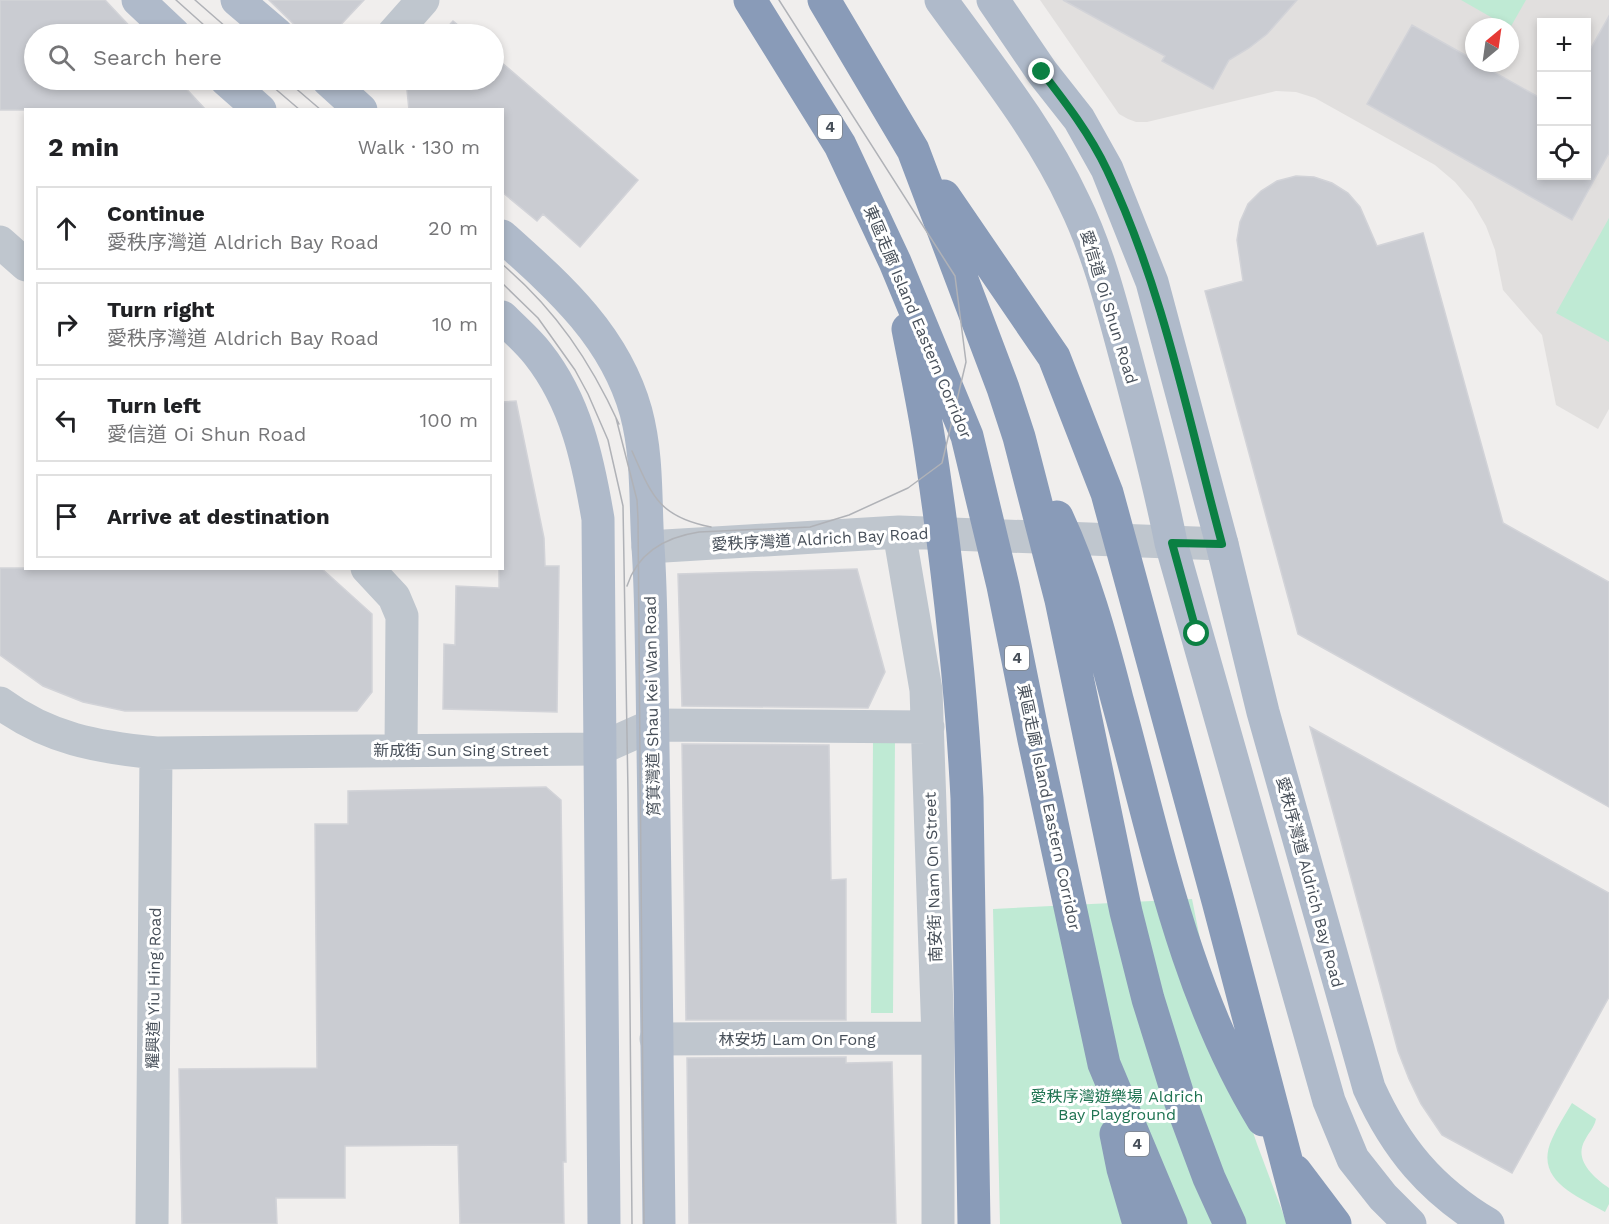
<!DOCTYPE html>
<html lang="en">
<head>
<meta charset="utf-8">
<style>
  :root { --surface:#fff; --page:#f6f6f6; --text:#202124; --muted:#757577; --line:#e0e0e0 }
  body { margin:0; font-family:"Work Sans","Noto Sans TC",sans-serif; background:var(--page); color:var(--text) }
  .controls { position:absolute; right:18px; top:18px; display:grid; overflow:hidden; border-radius:0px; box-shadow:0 3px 9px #0003 }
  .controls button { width:54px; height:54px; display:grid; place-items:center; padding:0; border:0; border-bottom:2px solid var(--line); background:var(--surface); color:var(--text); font:30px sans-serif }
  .compass { position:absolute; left:1465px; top:18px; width:54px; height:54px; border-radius:50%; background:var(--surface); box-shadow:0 3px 9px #0003; rotate:29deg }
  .stop { position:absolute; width:18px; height:18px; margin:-14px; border:4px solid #0b8043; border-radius:50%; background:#fff }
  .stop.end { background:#0b8043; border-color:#fff; box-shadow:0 2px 6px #0008 }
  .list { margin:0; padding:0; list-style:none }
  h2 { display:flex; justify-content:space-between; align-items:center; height:78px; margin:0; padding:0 24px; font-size:26px }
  h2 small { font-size:20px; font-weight:400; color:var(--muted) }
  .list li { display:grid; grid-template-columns:39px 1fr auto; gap:18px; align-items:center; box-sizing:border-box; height:84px; margin:0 12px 12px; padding:0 12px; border:2px solid var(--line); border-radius:0px }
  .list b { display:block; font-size:22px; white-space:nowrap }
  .list p { margin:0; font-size:20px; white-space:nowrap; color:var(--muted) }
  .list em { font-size:20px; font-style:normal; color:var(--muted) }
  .icon { flex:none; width:33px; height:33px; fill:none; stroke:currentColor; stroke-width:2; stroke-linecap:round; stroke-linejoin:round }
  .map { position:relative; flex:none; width:1609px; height:1224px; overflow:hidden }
  .search { position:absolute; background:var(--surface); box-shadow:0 3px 9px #0003; left:24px; top:24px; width:480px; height:66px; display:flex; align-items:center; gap:15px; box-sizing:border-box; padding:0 21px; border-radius:33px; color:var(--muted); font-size:22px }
  .panel { position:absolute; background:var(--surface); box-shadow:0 3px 9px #0003; left:24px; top:108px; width:480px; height:462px; border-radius:0px }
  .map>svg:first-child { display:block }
  .education { fill:#e1dfde; fill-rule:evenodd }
  .green { fill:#bfead4 }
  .building { fill:#caccd2; stroke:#d2d3d8; stroke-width:1.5 }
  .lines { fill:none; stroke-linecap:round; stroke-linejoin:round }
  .minor { stroke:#bfc6ce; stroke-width:33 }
  .major { stroke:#afbaca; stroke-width:33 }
  .highway { stroke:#899bb8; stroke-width:33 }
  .tram { stroke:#b0b2b7; stroke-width:1.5 }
  .route { stroke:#0b8043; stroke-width:8 }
  .labels { text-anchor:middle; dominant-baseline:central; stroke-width:6; stroke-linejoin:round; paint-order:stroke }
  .shield { fill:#fff; stroke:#7e848b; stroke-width:1.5 }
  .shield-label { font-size:15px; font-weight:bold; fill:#474f59 }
  .street-label { font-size:16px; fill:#474f59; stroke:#fff }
  .park-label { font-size:16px; fill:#1f7352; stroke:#fff }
</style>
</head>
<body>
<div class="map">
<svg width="1609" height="1224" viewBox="0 0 1609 1224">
  <rect width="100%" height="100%" fill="#f0eeed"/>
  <path class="education" d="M1040,0H1609V409L1598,429L1556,405L1542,335L1503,290L1495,250L1486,226L1472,202L1455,182L1435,165L1315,98L1296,92L1276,91L1147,122H1136L1128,119L1119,114ZM1542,22H1586V176H1542ZM1474,27H1510V63H1474Z"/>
  <path class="green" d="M1461,0H1526L1510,28Z
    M1609,218V342L1556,313Z
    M895,740L893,1013H871L873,741Z
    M1192,899L1219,1033L1257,1144L1287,1224H1000L993,909Z
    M1572,1103L1596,1119C1594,1128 1589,1132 1585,1140C1573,1160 1594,1178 1609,1188V1204L1605,1212C1577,1196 1533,1180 1552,1139C1557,1127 1565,1115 1572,1103Z"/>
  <path class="building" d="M0,0H105L137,34H34V80H178L206,110H0Z
    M269,0H364L332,34H304Z
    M1063,0H1297L1267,34L1249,48L1229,60L1213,89L1162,61L1165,56Z
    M1609,16V153L1572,220L1367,104L1412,25L1474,60V63H1478L1542,99V176H1587V55Z
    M453,21L469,34H441Z
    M494,56L638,180L580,247L543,214L537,221L502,192V110H409L406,80H494Z
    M1296,176L1314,177L1332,183L1348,193L1360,207L1377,246L1423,233L1503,523L1609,582V807L1298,634L1205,291L1243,281L1237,240L1240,222L1248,204L1261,191L1277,181Z
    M516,401L544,538L545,566H559L557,712L443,709L444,644L455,645L456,586L499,588V568H502V402Z
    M0,568H321L372,614V692L357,711H125L83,702L43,686L0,655Z
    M857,569L885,672L868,708L682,706L678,574Z
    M1310,727L1609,893V997L1512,1173L1442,1135L1421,1104L1409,1079L1398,1051Z
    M682,744L829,745L831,880L846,879V1020H686Z
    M546,787L561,800L566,1162H563L564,1224H460L458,1145L345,1146V1198H276L277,1224H182L179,1069L317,1068L315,824H348V791Z
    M846,1057V1063L892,1062L896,1224H689L687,1058Z"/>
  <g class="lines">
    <path class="minor" d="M393,34L423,0
      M0,242L26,265
      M899,532L926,690L938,1038V1224
      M648,547L899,532L1222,544
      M367,568L394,597L402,616L401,750
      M0,703C49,739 97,747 156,753L599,749L653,725L928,727
      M656,1039L938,1038
      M152,1224L156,753"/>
    <path class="major" d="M138,0L174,34
      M237,0L277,34
      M941,0C988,65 1040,129 1074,202C1099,253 1112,307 1127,362C1143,422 1159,482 1171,543L1329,1101L1353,1159L1383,1197L1410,1224
      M993,0L1042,72L1079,119L1107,169L1152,282L1222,544L1263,712L1369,1088C1396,1148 1431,1190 1488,1224
      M226,80L260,110
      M328,80L361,110
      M502,236C559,287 615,336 636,412C648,457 645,501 648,547C651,590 651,633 652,677C656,859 656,1042 659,1224
      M502,317C514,329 528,341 538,354C576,402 588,460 598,519L604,1224"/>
    <path class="highway" d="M750,0L840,145L895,262L967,436L1003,586L1034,740L1104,1064L1171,1224
      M824,0L913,150L1003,388L1019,437L1061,600L1126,912L1148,999L1177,1092L1209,1178L1230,1224
      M944,196L1054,357L1107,493L1218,901L1303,1224
      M908,329C916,370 925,412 931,454C948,568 961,683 967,798L974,1224
      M1057,517C1084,575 1101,637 1117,699C1156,841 1185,993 1263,1120
      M1116,1134L1123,1169L1139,1224
      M1295,1171L1335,1224"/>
    <path class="tram" d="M176,0L214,34
      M195,0L234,34
      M265,80L300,110
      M286,80L321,110
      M502,264C556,310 590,361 619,424
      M502,283L538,318L575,370L588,394L608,440L623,506L628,792L632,1224
      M616,418L637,500L638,519L644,1224
      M632,451C652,496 659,517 711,527
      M627,586C638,552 666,537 699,532L810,527L849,515L908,488L942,463L966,362L955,276L779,0"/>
  </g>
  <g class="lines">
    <path class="route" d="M1042,72C1066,103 1090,134 1107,170C1163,288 1188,418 1222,544L1172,543L1197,634"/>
  </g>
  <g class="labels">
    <g class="shield">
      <rect x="818" y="115" width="24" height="24" rx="4.5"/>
      <rect x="1005" y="646" width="24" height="24" rx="4.5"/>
      <rect x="1125" y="1132" width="24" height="24" rx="4.5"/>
    </g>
    <g class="shield-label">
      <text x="830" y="127">4</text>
      <text x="1017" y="658">4</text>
      <text x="1137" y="1144">4</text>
    </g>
    <g class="street-label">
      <text transform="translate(1109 307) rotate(73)">愛信道 Oi Shun Road</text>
      <text transform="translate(918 322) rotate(67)">東區走廊 Island Eastern Corridor</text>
      <text transform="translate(820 539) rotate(-3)">愛秩序灣道 Aldrich Bay Road</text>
      <text transform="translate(652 706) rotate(-91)">筲箕灣道 Shau Kei Wan Road</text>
      <text x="461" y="750">新成街 Sun Sing Street</text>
      <text transform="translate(1049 807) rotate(78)">東區走廊 Island Eastern Corridor</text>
      <text transform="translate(933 877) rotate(-92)">南安街 Nam On Street</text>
      <text transform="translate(1310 882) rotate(75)">愛秩序灣道 Aldrich Bay Road</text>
      <text transform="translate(154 988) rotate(-89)">耀興道 Yiu Hing Road</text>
      <text x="797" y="1039">林安坊 Lam On Fong</text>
    </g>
    <g class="park-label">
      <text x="1117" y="1096">愛秩序灣遊樂場 Aldrich<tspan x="1117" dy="18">Bay Playground</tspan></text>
    </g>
  </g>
</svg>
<div class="controls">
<button>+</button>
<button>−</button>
<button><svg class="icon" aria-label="locate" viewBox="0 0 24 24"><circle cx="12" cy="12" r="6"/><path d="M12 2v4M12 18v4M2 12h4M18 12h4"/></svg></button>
</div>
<svg class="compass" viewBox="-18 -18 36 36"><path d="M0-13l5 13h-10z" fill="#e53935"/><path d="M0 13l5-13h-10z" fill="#757577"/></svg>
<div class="stop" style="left:1197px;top:634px"></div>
<div class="stop end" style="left:1042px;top:72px"></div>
<div class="search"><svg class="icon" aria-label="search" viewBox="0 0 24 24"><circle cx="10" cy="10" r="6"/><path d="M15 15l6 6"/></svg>Search here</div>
<section class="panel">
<h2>2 min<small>Walk · 130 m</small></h2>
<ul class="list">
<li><svg class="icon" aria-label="ahead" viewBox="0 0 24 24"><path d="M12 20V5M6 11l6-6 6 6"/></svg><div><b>Continue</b><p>愛秩序灣道 Aldrich Bay Road</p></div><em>20 m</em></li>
<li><svg class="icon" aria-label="right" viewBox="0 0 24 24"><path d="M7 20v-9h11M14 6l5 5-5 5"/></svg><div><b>Turn right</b><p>愛秩序灣道 Aldrich Bay Road</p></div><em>10 m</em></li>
<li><svg class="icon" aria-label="left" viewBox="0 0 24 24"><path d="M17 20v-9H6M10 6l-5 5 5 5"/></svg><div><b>Turn left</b><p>愛信道 Oi Shun Road</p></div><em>100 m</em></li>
<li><svg class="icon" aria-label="arrive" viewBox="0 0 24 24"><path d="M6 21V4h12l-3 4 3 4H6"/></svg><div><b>Arrive at destination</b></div></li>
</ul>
</section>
</div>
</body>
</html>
